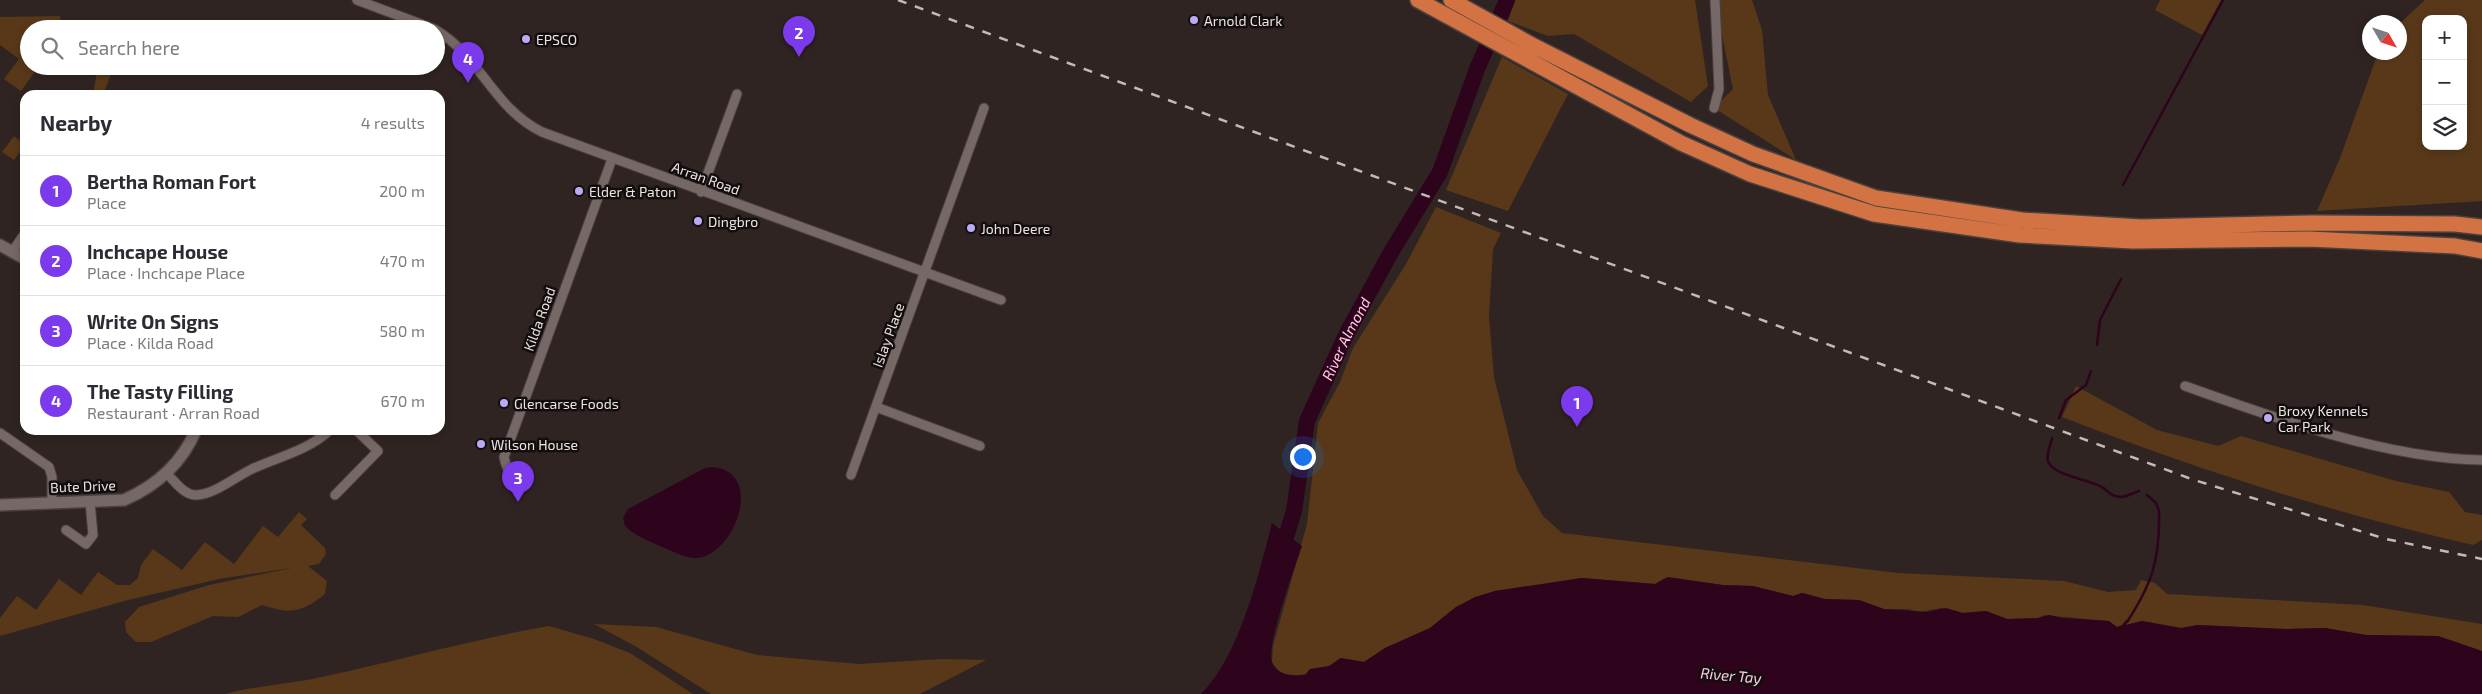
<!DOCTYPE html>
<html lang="en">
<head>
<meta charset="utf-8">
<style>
  :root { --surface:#fff; --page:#f7f7f7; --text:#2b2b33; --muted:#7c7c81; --line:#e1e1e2; --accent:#7c3aed }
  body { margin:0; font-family:"Exo 2",sans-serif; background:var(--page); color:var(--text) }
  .controls { position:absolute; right:15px; top:15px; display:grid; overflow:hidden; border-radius:10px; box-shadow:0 2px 8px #0003 }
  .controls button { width:45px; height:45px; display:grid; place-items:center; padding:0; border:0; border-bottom:1px solid var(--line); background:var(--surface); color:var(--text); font:25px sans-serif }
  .compass { position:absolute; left:2362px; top:15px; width:45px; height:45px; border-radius:50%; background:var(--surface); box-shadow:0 2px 8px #0003; rotate:129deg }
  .you { position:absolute; left:1302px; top:456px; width:18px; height:18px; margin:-12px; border:4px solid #fff; border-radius:50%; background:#1a73e8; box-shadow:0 0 0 8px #1a73e833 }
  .badge { display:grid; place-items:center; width:32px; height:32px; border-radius:50%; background:var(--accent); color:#fff; font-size:16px; font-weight:700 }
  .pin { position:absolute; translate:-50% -41px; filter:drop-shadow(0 1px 2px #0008) }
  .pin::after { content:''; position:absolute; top:26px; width:18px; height:15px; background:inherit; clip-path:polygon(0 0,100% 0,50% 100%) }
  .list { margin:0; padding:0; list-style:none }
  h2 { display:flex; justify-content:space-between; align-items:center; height:65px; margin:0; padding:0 20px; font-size:21px }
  h2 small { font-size:16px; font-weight:400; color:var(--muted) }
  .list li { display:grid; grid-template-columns:32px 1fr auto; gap:15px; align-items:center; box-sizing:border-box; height:70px; padding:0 20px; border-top:1px solid var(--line) }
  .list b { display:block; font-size:19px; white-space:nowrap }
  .list p { margin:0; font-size:16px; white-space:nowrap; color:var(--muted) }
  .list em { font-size:16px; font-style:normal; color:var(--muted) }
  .icon { flex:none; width:28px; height:28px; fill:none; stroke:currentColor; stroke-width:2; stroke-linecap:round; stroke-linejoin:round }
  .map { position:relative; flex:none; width:2482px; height:694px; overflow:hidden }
  .search { position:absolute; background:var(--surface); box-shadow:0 2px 8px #0003; left:20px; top:20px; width:425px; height:55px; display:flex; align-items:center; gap:12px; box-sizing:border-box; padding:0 18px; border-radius:28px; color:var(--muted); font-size:19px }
  .panel { position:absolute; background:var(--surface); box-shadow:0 2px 8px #0003; left:20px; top:90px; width:425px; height:345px; border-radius:15px }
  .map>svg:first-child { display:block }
  .green { fill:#583819; fill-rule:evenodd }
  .water { fill:#2e031c }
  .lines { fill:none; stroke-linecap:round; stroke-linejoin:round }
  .stream { stroke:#2e031c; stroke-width:2.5 }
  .river { stroke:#2e031c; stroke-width:16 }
  .minor-casing { stroke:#4a413f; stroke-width:11 }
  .tertiary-casing { stroke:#4a413f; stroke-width:14 }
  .trunk-casing { stroke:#4a413f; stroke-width:18 }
  .minor { stroke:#766867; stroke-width:9 }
  .tertiary { stroke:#766867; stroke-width:11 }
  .trunk { stroke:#d37243; stroke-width:15 }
  .rail { stroke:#c2bab8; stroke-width:2.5; stroke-dasharray:9 9; stroke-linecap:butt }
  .poi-dot { fill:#baaaf6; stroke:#130e0e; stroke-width:2 }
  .labels { text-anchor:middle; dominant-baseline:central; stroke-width:5; stroke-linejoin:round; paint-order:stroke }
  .poi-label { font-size:14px; fill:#ebe4e2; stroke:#130e0e; text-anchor:start }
  .street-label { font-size:14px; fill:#ebe4e2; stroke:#130e0e }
  .water-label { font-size:15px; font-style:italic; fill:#fecce3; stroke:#130e0e }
</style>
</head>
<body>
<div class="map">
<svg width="2482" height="694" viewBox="0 0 2482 694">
  <rect width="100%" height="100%" fill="#2f2422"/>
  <path class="green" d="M1515,0H1695L1708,86L1691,102L1574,34L1548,36L1508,21Z
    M1715,0H1752L1762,30L1768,95L1796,160L1714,108L1733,89Z
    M2160,0H2221L2202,35L2155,10Z
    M2425,0H2482V201L2317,211L2340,158L2378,53L2400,52V23ZM2426,19H2463V146H2426Z
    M60,16L62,29H29V66H39L21,91L4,79L19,59L0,45V17Z
    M1502,57L1568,94L1508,211L1446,190Z
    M98,66H114L103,95H93Z
    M14,136L25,145L14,160L2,152Z
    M1436,207L1501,233L1493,249L1489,316L1494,377L1517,470L1543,516L1562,533L1898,573L2064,581L2108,592L2136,590L2141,580L2155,583L2167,594L2363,605L2482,624V651L2438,636L2366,635L2325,628L2285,629L2198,625L2181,628L2142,621L2117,627L2108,621L2044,615L2038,618L2007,619L1986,611L1963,613L1941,608L1920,612L1908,609H1884L1859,600L1825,599L1802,593L1793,596L1753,586L1723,585L1665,578L1655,584L1582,578L1495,591L1456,607L1430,628L1385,648L1364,662L1340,658C1324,672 1300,679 1281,673L1272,663L1273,646L1307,524L1318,423L1340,382L1353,348L1406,264Z
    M2076,386L2157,430L2218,446L2241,436L2396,481L2449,492L2465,512L2482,515V540L2473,545C2332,513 2196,469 2062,417Z
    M299,512L307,519L301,525L325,548L326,554L319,564L308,566L327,581L325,594C302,613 290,614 262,605L238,617L213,616L151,642H136L126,632L125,622L139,607L209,585L291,568L219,579L128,600L0,636V618L17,596L36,610L59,579L81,595L98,572L117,585H130L138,578L141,565L153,549L182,570L205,542L234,564L263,526L278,537Z
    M594,624L656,627L757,655L859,664L942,659L986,660L920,694H711L635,646Z
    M549,626L594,639L630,653L693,694H225C259,685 293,684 326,676C401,660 474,639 549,626Z"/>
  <path class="water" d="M712,467C765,471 736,553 698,558C686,559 673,551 662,547C649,541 635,536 625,526L623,518L628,509L705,468Z
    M1272,523L1302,546C1295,567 1266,645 1272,662C1277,676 1293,676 1305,675L1310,669L1329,666L1341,658L1364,662L1385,648L1430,628L1456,607L1475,597L1495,591L1582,578L1655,584L1668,577L1723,585L1753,586L1793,596L1802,593L1825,599L1859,600L1884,609L1927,612L1946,608L1963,613L1986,611L2007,619L2038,618L2049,615L2062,618L2109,621L2117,627L2122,625L2126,620H2128L2126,625L2142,621L2181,628L2198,625L2285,629L2325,628L2366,635L2438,636L2482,651V694H1201C1239,657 1259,574 1272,523Z"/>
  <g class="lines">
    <path class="stream" d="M2123,185L2223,0
      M2097,345L2100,320L2121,279
      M2059,418L2066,400L2086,385L2091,371
      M2052,438C2051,444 2046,454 2048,461C2051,474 2088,480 2100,486C2107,489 2110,497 2120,497C2126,497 2133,493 2139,491
      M2127,622C2153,582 2160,559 2159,511L2156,503L2147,495"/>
    <path class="river" id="s1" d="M1280,556L1294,511L1307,421L1346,335L1390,254L1440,172L1477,69L1507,0"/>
    <g class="minor-casing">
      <path id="minor" d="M357,0L434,29
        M436,30C481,57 493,108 542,132L1001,300
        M1714,108L1719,89L1715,0
        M701,192L737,94
        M12,252L25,233
        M2185,386C2274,418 2388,459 2482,460
        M876,407L980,446
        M0,433L49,467L52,477V502
        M166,473C175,481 184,496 197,495C215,494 235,477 252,469C278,457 309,450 330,430
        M851,475L984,108
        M524,481C510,476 507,471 504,457L612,159
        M335,495L378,451L356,430
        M66,530L86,544L93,535L90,502"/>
    </g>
    <g class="tertiary-casing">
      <path id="tertiary" d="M0,245L25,259
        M0,505L124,500C156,486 182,463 196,430"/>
    </g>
    <g class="trunk-casing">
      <path id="trunk" d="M1418,0L1681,143L1750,174L1874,214L2020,235L2133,241L2309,239L2455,246L2482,251
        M1451,0L1534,46L1690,125L1753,154L1876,198L2022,220L2141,227L2312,223L2455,224L2482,227"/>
    </g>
    <use href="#minor" class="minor"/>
    <use href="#tertiary" class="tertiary"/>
    <use href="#trunk" class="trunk"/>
    <path class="rail" d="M898,0L2194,480L2386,539L2482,559"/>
  </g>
  <g class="poi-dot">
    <circle cx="1194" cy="20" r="5"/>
    <circle cx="526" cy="39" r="5"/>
    <circle cx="579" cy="191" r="5"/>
    <circle cx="698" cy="221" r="5"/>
    <circle cx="971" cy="228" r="5"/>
    <circle cx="504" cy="403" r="5"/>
    <circle cx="2268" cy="418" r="5"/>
    <circle cx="481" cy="444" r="5"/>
  </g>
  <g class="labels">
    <g class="poi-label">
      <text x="1204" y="20">Arnold Clark</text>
      <text x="536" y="39">EPSCO</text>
      <text x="589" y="191">Elder &amp; Paton</text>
      <text x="708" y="221">Dingbro</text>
      <text x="981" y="228">John Deere</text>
      <text x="514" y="403">Glencarse Foods</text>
      <text x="2278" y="410">Broxy Kennels<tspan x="2278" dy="16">Car Park</tspan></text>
      <text x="491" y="444">Wilson House</text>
    </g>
    <g class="street-label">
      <text transform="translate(706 178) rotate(20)">Arran Road</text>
      <text transform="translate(539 319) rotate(-70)">Kilda Road</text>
      <text transform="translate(888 335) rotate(-70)">Islay Place</text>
      <text transform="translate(83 486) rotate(-2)">Bute Drive</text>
    </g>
    <g class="water-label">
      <text stroke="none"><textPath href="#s1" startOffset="229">River Almond</textPath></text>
      <text transform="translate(1731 675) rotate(5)">River Tay</text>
    </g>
  </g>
</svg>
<div class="controls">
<button>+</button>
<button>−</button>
<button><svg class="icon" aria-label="layers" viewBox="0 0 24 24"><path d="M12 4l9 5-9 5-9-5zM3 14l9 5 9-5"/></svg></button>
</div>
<svg class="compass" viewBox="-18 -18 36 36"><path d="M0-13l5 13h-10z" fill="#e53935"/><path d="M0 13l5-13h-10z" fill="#7c7c81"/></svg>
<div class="you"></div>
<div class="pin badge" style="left:1577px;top:427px">1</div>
<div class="pin badge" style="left:799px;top:57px">2</div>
<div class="pin badge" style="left:518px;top:502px">3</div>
<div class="pin badge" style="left:468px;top:83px">4</div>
<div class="search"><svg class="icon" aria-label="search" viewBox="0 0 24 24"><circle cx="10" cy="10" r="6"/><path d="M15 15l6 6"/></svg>Search here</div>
<section class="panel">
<h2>Nearby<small>4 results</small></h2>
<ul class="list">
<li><span class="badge">1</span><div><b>Bertha Roman Fort</b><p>Place</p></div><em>200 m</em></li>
<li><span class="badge">2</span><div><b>Inchcape House</b><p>Place · Inchcape Place</p></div><em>470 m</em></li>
<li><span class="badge">3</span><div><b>Write On Signs</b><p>Place · Kilda Road</p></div><em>580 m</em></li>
<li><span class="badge">4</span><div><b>The Tasty Filling</b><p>Restaurant · Arran Road</p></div><em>670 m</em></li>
</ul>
</section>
</div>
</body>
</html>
